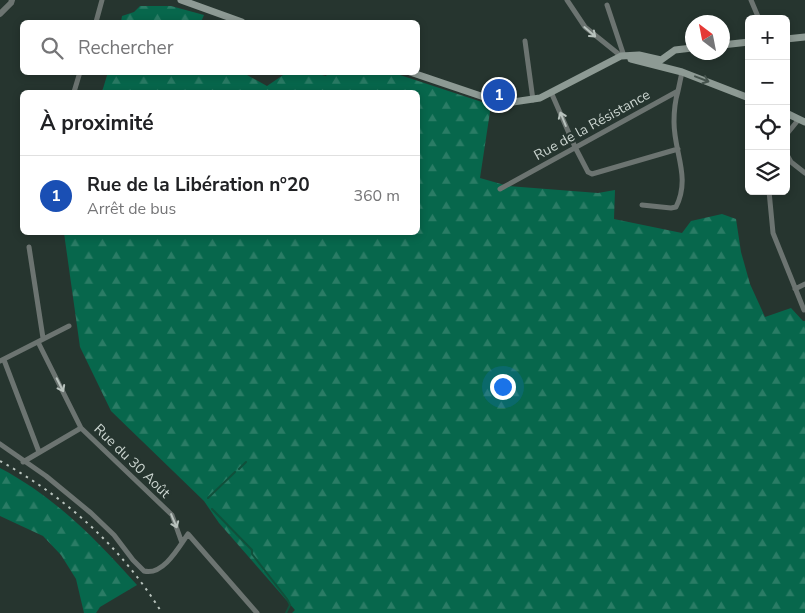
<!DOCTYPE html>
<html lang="fr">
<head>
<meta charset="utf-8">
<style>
  :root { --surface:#fff; --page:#f6f6f6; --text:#202124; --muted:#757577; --line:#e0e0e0; --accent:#db2777 }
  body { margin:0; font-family:"Nunito Sans",sans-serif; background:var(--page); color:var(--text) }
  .controls { position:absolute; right:15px; top:15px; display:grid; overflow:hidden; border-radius:8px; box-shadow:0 2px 8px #0003 }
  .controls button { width:45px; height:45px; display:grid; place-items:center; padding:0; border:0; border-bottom:1px solid var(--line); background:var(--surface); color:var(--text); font:25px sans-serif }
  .compass { position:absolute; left:685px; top:15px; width:45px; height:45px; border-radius:50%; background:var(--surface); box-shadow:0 2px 8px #0003; rotate:328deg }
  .you { position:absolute; left:502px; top:386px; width:18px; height:18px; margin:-12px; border:4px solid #fff; border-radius:50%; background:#1a73e8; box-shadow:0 0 0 8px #1a73e833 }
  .badge { display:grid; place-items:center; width:32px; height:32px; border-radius:50%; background:var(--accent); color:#fff; font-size:16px; font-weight:700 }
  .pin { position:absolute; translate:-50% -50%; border:2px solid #fff; box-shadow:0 1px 5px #0006 }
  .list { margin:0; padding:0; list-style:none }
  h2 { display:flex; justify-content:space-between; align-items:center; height:65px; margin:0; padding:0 20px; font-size:21px }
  h2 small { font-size:16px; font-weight:400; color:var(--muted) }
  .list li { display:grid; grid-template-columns:32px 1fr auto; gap:15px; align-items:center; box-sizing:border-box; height:80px; padding:0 20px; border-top:1px solid var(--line) }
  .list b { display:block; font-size:19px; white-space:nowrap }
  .list p { margin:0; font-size:16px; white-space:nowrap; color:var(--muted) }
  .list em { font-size:16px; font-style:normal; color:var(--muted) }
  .icon { flex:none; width:28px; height:28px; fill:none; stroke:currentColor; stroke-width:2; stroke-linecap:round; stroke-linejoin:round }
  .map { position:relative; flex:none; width:805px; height:613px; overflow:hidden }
  .search { position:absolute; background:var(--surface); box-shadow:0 2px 8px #0003; left:20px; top:20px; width:400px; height:55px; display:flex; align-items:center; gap:12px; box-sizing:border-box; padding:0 18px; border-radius:8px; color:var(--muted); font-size:19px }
  .panel { position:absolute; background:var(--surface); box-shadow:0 2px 8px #0003; left:20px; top:90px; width:400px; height:145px; border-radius:8px }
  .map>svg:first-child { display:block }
  .forest { fill:url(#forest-firs) }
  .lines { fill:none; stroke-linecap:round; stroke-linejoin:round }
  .stream { stroke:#10503b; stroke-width:2 }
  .minor { stroke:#6c7471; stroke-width:5 }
  .tertiary { stroke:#6c7471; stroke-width:6 }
  .secondary { stroke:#8d9a94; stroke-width:7 }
  .rail { stroke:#b9c4be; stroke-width:2; stroke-dasharray:2.5 5; stroke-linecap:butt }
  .oneway { stroke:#b8c2bd }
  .oneway2 { stroke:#45534d }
  .labels { text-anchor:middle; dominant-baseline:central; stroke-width:4.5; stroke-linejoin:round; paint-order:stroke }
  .street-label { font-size:14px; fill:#cbd5d0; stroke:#26352f }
</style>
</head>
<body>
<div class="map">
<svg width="805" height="613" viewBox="0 0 805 613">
  <defs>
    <pattern id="forest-firs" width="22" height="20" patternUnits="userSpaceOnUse" patternTransform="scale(1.25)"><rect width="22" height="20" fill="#07674c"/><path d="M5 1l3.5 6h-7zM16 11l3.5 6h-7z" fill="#2a7c65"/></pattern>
  </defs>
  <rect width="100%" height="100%" fill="#26352f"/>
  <path class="forest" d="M140,6H171L204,15L201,22H121L122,16L134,12Z
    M108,72L247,73V75L267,86L286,73H314L326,76L328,73H394L491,105L480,178L508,186L598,193L615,190L614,219L682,233L691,221L722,214L736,219L741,252L750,284L765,317L791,308L803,321H805V613H292L295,610L219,523L204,501L111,411L80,347L64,233L418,232V92H102Z
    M0,468C55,497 96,539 137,585L100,607L96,613H84L76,579L61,555L43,536L0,516Z"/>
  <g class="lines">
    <path class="stream" d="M239,469L246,462
      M208,498L235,472
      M212,509L252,550V554L287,599L290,605L286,613"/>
    <path class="minor" d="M567,0L585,27L621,56
      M751,0L759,19
      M607,5L624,56
      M96,22L102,0
      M525,41L533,100
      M74,92L80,72
      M551,92L575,147L588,172L592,174L678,149
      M786,135L799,119
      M786,153L791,162L805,173
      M500,189L678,91L682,72
      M769,191L773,233L804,310
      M642,205L671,208L676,207C691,177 674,153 674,122C674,112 675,101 678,91
      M29,247L43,338
      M795,289L805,284
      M38,342L81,428L172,515L182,543
      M4,360L39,452
      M0,361L69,326
      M0,444L46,476L91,513L114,535L133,560L144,571C163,576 179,547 188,534L257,613
      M23,462L81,428"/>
    <path class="tertiary" d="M0,14L11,3L12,0"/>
    <path class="secondary" d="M181,0L242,22
      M786,39L805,37
      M722,45L749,42
      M631,59L682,72L749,98
      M410,72L481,96L513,102L540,98L621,56L639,55L661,60L675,50L692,48
      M786,113L805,122"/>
    <path class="rail" d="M0,461C67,498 122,548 162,613"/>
  </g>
  <defs><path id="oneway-shaft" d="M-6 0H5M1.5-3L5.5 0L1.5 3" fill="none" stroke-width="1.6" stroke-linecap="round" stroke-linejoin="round" transform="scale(1.25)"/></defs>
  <g class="oneway">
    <use href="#oneway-shaft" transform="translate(590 32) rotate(41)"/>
    <use href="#oneway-shaft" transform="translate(563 119) rotate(-112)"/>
    <use href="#oneway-shaft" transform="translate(60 385) rotate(63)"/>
    <use href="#oneway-shaft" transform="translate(174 521) rotate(67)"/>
  </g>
  <use class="oneway2" href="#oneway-shaft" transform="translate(702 79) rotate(21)"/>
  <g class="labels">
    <g class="street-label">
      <text transform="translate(592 125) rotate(-29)">Rue de la Résistance</text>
      <text transform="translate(132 461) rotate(44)">Rue du 30 Août</text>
    </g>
  </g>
</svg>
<div class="controls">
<button>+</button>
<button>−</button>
<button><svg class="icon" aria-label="locate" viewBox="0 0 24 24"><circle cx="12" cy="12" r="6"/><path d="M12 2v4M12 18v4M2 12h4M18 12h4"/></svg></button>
<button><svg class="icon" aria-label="layers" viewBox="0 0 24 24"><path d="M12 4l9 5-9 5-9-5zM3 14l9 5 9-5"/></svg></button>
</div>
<svg class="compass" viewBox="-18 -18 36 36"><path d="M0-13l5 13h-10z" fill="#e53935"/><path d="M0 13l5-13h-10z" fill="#757577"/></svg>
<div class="you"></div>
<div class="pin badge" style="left:499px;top:95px;background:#1a4fb4">1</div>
<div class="search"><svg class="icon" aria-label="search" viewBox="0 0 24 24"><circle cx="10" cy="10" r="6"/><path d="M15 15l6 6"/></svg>Rechercher</div>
<section class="panel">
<h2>À proximité<small></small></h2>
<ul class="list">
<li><span class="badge" style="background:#1a4fb4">1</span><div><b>Rue de la Libération n°20</b><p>Arrêt de bus</p></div><em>360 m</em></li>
</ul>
</section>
</div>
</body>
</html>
